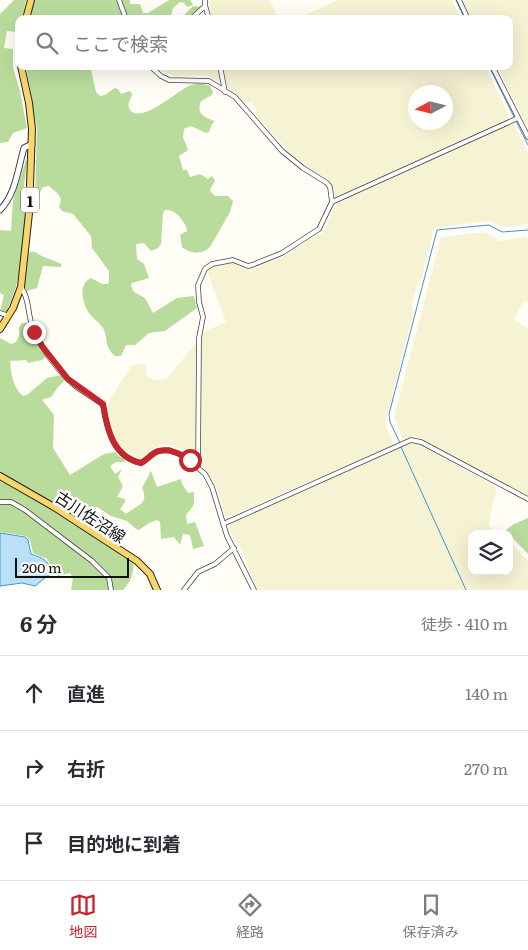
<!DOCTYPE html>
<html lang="ja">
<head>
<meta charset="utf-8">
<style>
  :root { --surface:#fff; --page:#f7f7f7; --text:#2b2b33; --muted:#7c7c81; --line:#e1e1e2; --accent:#c4262e }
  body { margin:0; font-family:Literata,"Noto Sans JP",serif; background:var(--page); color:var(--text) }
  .controls { position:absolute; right:15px; bottom:15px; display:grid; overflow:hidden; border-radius:10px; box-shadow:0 5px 20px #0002 }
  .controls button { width:45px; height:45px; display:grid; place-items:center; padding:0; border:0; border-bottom:1px solid var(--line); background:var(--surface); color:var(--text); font:25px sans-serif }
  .compass { position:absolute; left:408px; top:85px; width:45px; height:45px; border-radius:50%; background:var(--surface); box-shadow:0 5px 20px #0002; rotate:263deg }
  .scale { position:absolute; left:15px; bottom:12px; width:114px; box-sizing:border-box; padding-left:5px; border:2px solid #111; border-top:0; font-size:14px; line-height:18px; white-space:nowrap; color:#111; -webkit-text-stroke:4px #fff; paint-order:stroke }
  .stop { position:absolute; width:15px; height:15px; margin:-11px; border:4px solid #c4262e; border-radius:50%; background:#fff }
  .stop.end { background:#c4262e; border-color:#fff; box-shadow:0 1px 5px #0008 }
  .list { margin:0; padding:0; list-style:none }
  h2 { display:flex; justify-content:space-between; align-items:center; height:65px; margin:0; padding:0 20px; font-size:21px }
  h2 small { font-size:16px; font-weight:400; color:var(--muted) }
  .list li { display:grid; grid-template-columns:32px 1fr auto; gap:15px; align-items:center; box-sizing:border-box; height:75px; padding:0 20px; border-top:1px solid var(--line) }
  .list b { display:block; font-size:19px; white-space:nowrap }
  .list em { font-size:16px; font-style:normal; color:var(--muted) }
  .icon { flex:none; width:28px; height:28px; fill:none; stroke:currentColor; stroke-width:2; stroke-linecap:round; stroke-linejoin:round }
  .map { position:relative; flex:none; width:528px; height:590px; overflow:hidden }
  .search { position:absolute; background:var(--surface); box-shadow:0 5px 20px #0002; left:15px; right:15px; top:15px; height:55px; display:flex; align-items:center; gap:12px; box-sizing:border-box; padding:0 18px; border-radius:10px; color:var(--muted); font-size:19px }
  .sheet { height:290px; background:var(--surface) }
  nav { display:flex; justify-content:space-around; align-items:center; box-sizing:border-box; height:70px; border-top:1px solid var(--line); background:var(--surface); font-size:14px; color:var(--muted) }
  nav a { display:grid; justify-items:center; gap:2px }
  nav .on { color:var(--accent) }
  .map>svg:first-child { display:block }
  .farmland { fill:#f6f3d4; fill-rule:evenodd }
  .forest { fill:#b9dc9c }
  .water { fill:#b9e0f7; stroke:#3f96cf }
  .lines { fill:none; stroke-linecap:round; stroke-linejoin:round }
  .stream { stroke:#3f96cf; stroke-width:1 }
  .minor-casing { stroke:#444; stroke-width:5.5 }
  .tertiary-casing { stroke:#444; stroke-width:7 }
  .primary-casing { stroke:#222; stroke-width:8 }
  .minor { stroke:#fff; stroke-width:4 }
  .tertiary { stroke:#fff; stroke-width:5 }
  .primary { stroke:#f9d66b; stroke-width:6 }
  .route { stroke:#c4262e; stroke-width:6 }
  .labels { text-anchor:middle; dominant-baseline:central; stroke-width:5; stroke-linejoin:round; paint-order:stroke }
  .shield { fill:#fff; stroke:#585858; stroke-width:1 }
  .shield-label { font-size:15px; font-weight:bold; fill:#111 }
  .street-label { font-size:16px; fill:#111; stroke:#fff }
</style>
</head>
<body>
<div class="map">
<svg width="528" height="590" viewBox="0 0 528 590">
  <rect width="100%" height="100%" fill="#fffdf5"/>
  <path class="farmland" d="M209,0H270L278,19H212Z
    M338,0H452L461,19H296Z
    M463,0H528V128L497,66H509V19H472Z
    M159,66H218L222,83L207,75L175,76L165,73Z
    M223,66H485L510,118L335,198L333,185L329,180L308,168L294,157L254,113L257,110L252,102L247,104L236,93L233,94L228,89ZM416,92H446V122H416Z
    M513,123L528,153V224L504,227L489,221L434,228L421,281H418L412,304L413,314L385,424L394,445L226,518L216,485L201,464V337L204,332L226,322L207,271L209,268L234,262L245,269H252L287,255L309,240L324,232L335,205L347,198Z
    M485,232L500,241L524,237L528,239V303L524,301L514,320L528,328V496L416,436L403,440L394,417L441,237Z
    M196,343V458L183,449L172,446L161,445L154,448L143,458H138L120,448L111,425L107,408L108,402L132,365L146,364L147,375L153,379L159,380L167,378Z
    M416,443L497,487L489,523L492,532L495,534H472V571H509V541L528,561V590H257L242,551L230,531L228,525L237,520L404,445Z"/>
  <path class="forest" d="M14,0H26L22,19H19L18,32L7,31L4,48L13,49V68L20,91L27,128L13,133L8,142L0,143V14Z
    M33,0H116L124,19H28Z
    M121,0H130V4H140L143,13H148L169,0H190L193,5L187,7L184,3L180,2L173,8L171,17L178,19H128Z
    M193,6L202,7L188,19H180Z
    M26,66H96L91,70L96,92L100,96L105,95L115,88L118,89L121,94L129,91L132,93C132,98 127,103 129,108C138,127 176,92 187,87C195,83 201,83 210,86L213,92L212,95L201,101C196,114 204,117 215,121L212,124L209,132L206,133L191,126L184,129L183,137L188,150L179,156L183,170H187L190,177L200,174L208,179L212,176L215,181L210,189L211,192L215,196H228L233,201L230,212L210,247C202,255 190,254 182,247L180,235L187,231V228C182,219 176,209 165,210L163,213L161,244L158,248L151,251L144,243L136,244L137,259L144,264L149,278L132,283L131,286L134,292L145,298L153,313L177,298L194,296L197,308L165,331L149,333L135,345H126L121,356H115C103,345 109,340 103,328C99,322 93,319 89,313C83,304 77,284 91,278L102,284H107L109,282V271L92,248L91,236L73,214L62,211L59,207L61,199L58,194L49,186L43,187L35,201L37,129Z
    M26,160L27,161L23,194L26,212L19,273L16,287L6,313L0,311L4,295L0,293V230L11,231L13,200Z
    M29,252H35C43,258 52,259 61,264V267L43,266L37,288L27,291L24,286Z
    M22,323H28L34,337L47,356L42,360L28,363L26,360L10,361C11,373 13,388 23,396L27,395L47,378L61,375L65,380L58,387L51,397L44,399L43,401L54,415L53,448L70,475L104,454L115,452L120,457L125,459L124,462H116L110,466L115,474L122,469L118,477L123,486L117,497L125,499V502L120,509L126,514C136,505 150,505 142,488L151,471L157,487L181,479L182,484L188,493L194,492C195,506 194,505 186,515L187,524L195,522L204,546L193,549L190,535L183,534L180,545L174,537L161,539L160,522L157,520L149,523L139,530L136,529L127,521L111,516L97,507H92L86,510L77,525L134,563C133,574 131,582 123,590H71L73,578L70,573L58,576L54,565L50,564L47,559L33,553L30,540L26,536L0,532V338L11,344L16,342L19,336V327Z
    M528,518V554L509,534L503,532L514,524Z"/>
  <path class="water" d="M0,533L25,537L28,540L31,554C43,558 51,561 50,574L35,586L22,583L0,586Z"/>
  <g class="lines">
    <path class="stream" d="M456,0L465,19
      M489,66L514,117
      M516,121L528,145
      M400,443L390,422L389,414L437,230L489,225L502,232L528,230
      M401,447L466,590"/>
    <g class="minor-casing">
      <path id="minor" d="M119,0L126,19
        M205,0V5L209,19
        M459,0L468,19
        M191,19L205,6
        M150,66L161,76L169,80L209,81L235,97L282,151L303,168L327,183L330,187L332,202L319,229L282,253L252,265L248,266L233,260L212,264L205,269L198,285L199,302L203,317L199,338L198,467
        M220,66L225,92
        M492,66L528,137
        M332,202L518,118
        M21,287C30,299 27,314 33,328C40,347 59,372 74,385C83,392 94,398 103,405C107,430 113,457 141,463L158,451L169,450L184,456L205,474L212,487L227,536L254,590
        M0,313L9,316
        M0,502H11L25,510L92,561L109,578L111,590
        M223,524L411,440L421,442L528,499
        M184,590L198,572L215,564L234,548"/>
    </g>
    <g class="tertiary-casing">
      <path id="tertiary" d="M0,210C16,194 18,168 24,148L32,144"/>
    </g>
    <g class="primary-casing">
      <path id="primary" d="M26,19L31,0
        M0,329L13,308L21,287L29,213L32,129L29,103L21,66
        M0,476L54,507L137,561L150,574L157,590"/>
    </g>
    <use href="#minor" class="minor"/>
    <use href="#tertiary" class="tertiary"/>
    <use href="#primary" class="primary"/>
  </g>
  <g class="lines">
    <path class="route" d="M34,332L42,346L68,379L103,404C107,429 113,457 141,463C146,461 149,456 154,453C166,446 181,454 190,460"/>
  </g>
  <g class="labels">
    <rect class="shield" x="21" y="187.5" width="18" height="25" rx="4"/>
    <g class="shield-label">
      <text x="30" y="200">1</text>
    </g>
    <g class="street-label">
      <text transform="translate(91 516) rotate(33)">古川佐沼線</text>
    </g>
  </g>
</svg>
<div class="controls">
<button><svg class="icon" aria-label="layers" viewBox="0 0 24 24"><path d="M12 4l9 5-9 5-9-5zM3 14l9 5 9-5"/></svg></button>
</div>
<svg class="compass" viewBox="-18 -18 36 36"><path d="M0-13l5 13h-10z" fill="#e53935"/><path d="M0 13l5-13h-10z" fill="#7c7c81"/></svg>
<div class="scale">200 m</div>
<div class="stop" style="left:190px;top:460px"></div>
<div class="stop end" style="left:34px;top:332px"></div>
<div class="search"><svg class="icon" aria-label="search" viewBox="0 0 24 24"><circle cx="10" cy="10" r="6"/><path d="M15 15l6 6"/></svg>ここで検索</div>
</div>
<section class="sheet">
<h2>6 分<small>徒歩 · 410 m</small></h2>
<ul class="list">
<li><svg class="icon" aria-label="ahead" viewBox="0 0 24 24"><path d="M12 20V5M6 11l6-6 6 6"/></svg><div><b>直進</b></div><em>140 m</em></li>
<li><svg class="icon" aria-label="right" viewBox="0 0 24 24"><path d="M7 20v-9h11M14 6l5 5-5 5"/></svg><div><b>右折</b></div><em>270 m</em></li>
<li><svg class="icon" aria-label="arrive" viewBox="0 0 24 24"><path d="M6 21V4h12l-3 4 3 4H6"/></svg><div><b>目的地に到着</b></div></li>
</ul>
</section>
<nav>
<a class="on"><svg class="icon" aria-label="map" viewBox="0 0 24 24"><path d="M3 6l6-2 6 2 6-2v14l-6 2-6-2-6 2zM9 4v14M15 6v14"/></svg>地図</a>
<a><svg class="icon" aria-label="directions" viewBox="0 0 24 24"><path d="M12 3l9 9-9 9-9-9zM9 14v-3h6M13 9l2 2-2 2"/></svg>経路</a>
<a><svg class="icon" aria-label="saved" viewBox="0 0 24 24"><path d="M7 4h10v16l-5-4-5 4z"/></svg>保存済み</a>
</nav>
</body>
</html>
